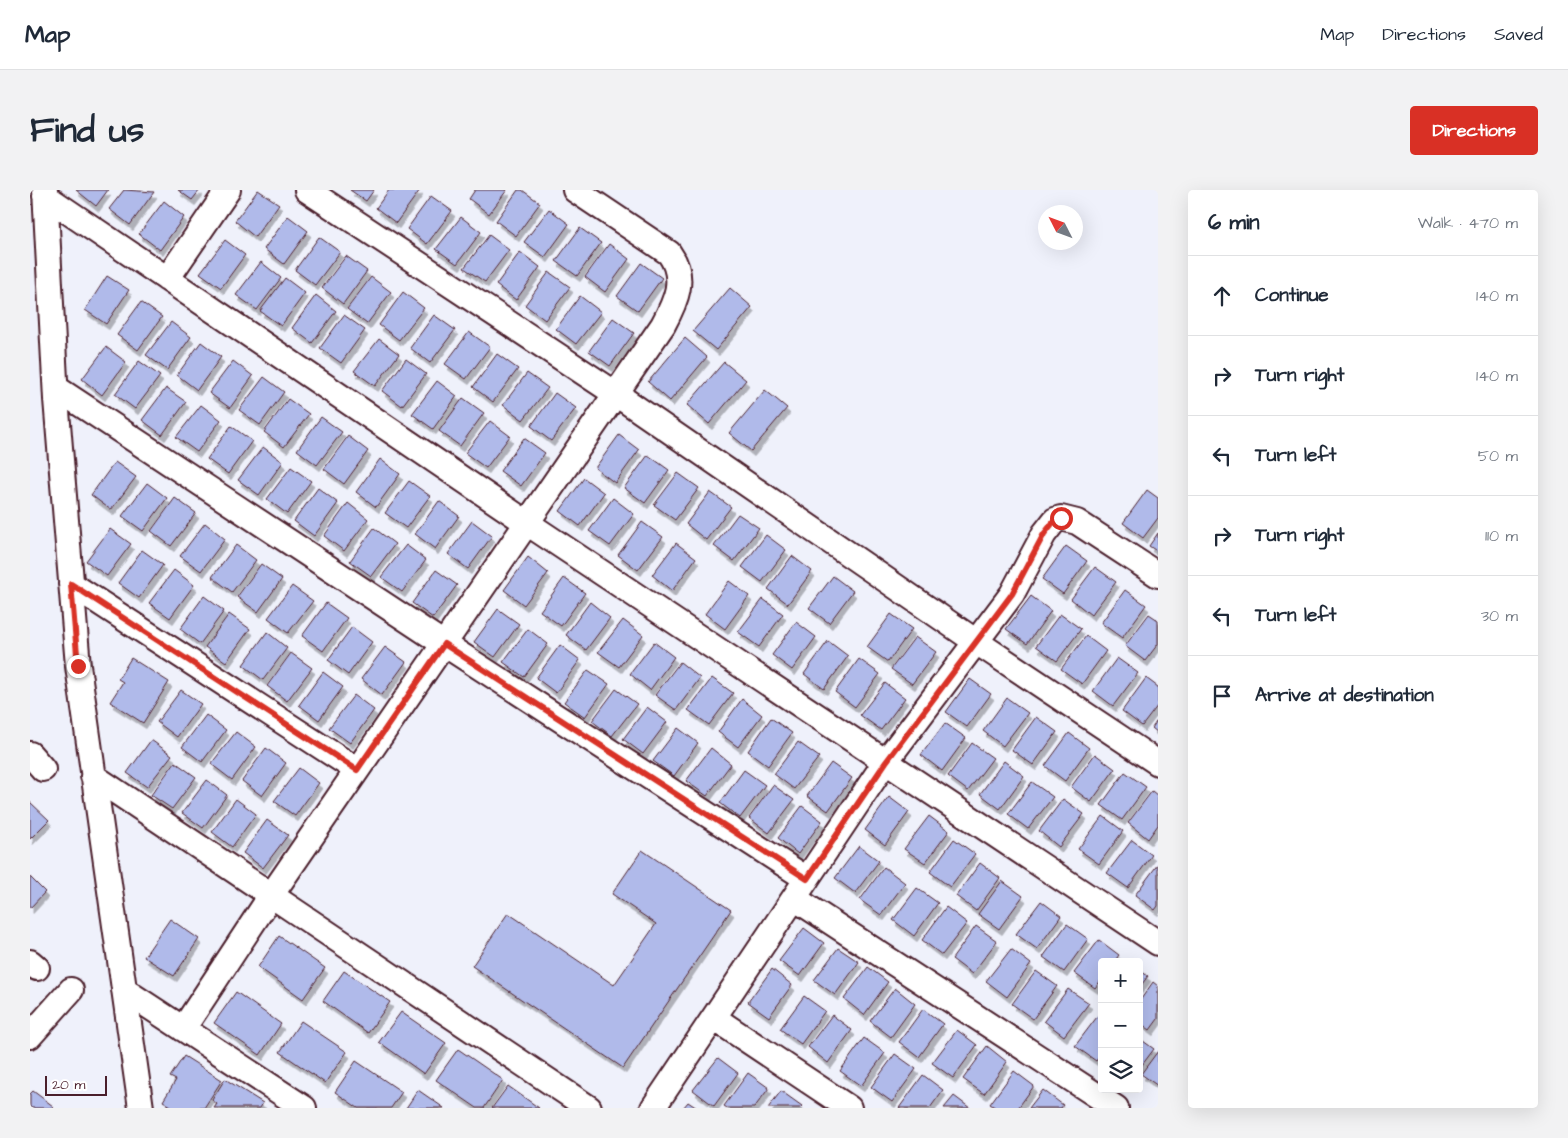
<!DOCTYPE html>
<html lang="en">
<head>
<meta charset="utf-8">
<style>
  :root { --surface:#fff; --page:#f2f2f3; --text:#1f2937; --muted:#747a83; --line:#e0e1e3; --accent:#d93025 }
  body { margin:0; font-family:"Architects Daughter",sans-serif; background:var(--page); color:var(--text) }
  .controls { position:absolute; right:15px; bottom:15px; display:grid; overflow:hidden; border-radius:5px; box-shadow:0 5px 20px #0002 }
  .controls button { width:45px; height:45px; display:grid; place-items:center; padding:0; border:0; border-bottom:1px solid var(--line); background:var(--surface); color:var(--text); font:25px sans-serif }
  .compass { position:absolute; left:1008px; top:15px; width:45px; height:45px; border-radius:50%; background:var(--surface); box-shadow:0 5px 20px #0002; rotate:312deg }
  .scale { position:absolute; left:15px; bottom:12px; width:62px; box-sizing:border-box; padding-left:5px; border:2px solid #4a1f2b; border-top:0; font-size:14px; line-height:18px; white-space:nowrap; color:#4a1f2b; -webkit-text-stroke:4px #fff; paint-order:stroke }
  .stop { position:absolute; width:15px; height:15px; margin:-11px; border:4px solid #d93025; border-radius:50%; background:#fff }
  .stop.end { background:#d93025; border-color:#fff; box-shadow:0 1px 5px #0008 }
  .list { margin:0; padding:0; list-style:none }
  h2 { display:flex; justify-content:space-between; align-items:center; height:65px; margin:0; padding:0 20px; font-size:21px }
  h2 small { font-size:16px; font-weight:400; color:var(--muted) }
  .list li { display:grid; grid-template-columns:32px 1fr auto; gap:15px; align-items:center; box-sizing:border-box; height:80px; padding:0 20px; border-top:1px solid var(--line) }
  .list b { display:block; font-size:19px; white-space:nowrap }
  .list em { font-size:16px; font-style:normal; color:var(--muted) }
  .icon { flex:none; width:28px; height:28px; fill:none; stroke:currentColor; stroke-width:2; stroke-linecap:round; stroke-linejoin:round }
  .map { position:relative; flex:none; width:1128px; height:918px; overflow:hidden; border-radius:5px }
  header { display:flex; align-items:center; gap:30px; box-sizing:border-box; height:70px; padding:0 25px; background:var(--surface); border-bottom:1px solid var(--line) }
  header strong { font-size:24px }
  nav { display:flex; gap:28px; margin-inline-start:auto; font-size:18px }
  .intro { display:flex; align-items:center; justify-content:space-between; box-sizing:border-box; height:120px; padding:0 30px }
  h1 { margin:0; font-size:35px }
  .button { padding:12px 22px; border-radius:5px; background:var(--accent); color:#fff; font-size:18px; font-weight:700 }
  main { display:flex; gap:30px; padding:0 30px }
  aside { flex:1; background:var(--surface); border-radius:5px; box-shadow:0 5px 20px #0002 }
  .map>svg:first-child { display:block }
  .building { fill:#b0baea; stroke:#4a1f2b; filter:url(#shadow) }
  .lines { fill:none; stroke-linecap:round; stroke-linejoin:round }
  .minor-casing { stroke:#4a1f2b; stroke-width:28 }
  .minor { stroke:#fff; stroke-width:24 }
  .route { stroke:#d93025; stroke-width:6 }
</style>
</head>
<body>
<header>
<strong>Map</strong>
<nav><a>Map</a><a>Directions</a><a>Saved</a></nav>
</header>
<div class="intro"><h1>Find us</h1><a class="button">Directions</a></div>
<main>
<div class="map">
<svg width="1128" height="918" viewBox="0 0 1128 918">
  <defs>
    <filter id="shadow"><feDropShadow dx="3" dy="5.5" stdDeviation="0" flood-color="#0004"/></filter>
  </defs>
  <rect width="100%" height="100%" fill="#eff1fb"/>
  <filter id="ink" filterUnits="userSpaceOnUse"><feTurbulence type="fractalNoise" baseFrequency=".02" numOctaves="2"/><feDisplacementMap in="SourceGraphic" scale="10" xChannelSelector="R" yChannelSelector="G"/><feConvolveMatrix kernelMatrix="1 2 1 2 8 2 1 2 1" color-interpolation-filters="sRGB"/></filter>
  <g filter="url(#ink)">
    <path class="building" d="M46,0H78L66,16Z
      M94,0L124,2L100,35L79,19Z
      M148,0H170L162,10Z
      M228,0L249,14L225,47L205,31Z
      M320,0H344L336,11Z
      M359,0H390L366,33L346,18Z
      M445,0H477L459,24L439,9Z
      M488,0H492L510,13L486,46L466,31Z
      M401,6L422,21L397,54L377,39Z
      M134,11L154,27L130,60L109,44Z
      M519,19L539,34L515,67L494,52Z
      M258,26L278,41L254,74L234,59Z
      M431,27L451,42L427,74L406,59Z
      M550,38L571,53L547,86L526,71Z
      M459,45L479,60L455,92L434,78Z
      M289,47L310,62L285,95L265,80Z
      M195,50L215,65L191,98L170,83Z
      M579,54L599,69L575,102L555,87Z
      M490,62L510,77L486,110L466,95Z
      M316,66L337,81L313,114L292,98Z
      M231,72L251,88L227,120L206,105Z
      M611,73L632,88L608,121L587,106Z
      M519,82L540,97L515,130L495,115Z
      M77,86L99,100L76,134L55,120Z
      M341,87L361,102L337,134L317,119Z
      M255,88L275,103L251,136L230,121Z
      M700,98L722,117L686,160L663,141Z
      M373,102L394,118L369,150L349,135Z
      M286,105L306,121L282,153L262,138Z
      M550,106L571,122L546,154L526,139Z
      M111,112L132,127L108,160L87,145Z
      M314,125L335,140L311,173L290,158Z
      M404,125L425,140L400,173L380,158Z
      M583,128L604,143L580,176L559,161Z
      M141,132L161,147L137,180L116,165Z
      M439,142L460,157L436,189L415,174Z
      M655,148L677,167L640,211L618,192Z
      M349,149L369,164L345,196L324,181Z
      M171,152L191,167L167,200L147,185Z
      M76,157L96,172L72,205L52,189Z
      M467,164L488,179L463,212L443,197Z
      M376,169L396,184L372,216L352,201Z
      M109,171L130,186L105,219L85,204Z
      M203,171L223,186L200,218L179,203Z
      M694,172L716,190L679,234L657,215Z
      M497,183L518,198L493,230L473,215Z
      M234,187L254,202L230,235L209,220Z
      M407,191L427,206L403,239L382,224Z
      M136,198L156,212L132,245L112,230Z
      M735,200L757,218L721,261L699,243Z
      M525,203L546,218L521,251L501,236Z
      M433,208L454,223L430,256L409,241Z
      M258,209L279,224L254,257L234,242Z
      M171,215L191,230L167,262L146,247Z
      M291,227L312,242L287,275L267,260Z
      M460,231L480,246L456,278L435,263Z
      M201,236L222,251L198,284L177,269Z
      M589,245L609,260L585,293L565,278Z
      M318,246L338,261L314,294L294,279Z
      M494,248L515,263L491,296L470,281Z
      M233,257L253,272L229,305L208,290Z
      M618,265L639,280L615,313L594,298Z
      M350,269L370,284L346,317L326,302Z
      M85,272L106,287L81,320L61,305Z
      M261,277L281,291L257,324L237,309Z
      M648,283L669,298L645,330L624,315Z
      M554,288L574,303L550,336L530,321Z
      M379,291L400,306L376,338L355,323Z
      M117,293L137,308L113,341L92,326Z
      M288,298L308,313L284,346L264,331Z
      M1117,300L1128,308V328L1113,348L1093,333Z
      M680,302L701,317L676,350L656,334Z
      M145,308L166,323L141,356L121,341Z
      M583,308L604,324L580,356L559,341Z
      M409,311L429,326L405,359L385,344Z
      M318,313L338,329L314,361L294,346Z
      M708,324L729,338L704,371L684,356Z
      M442,331L462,346L438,379L418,364Z
      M612,332L633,347L608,380L588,365Z
      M175,333L195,349L171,381L150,366Z
      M344,338L365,354L341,386L320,371Z
      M80,339L101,354L77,386L56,371Z
      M1128,343V362L1119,356Z
      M736,345L756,360L732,392L712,377Z
      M646,353L666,368L642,401L622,385Z
      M206,355L226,370L202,402L182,387Z
      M376,355L396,370L372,402L351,387Z
      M1036,356L1057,371L1033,404L1012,389Z
      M112,360L133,375L109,408L88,393Z
      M762,366L782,381L758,414L738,399Z
      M498,367L518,383L494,415L474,400Z
      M231,374L252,389L228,422L207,407Z
      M1065,377L1086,392L1061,425L1041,409Z
      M144,380L164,395L140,428L119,413Z
      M406,380L427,395L403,428L382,413Z
      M803,386L823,401L799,433L779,418Z
      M534,388L555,403L531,436L510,421Z
      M699,391L719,406L695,439L675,424Z
      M262,396L283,411L258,443L238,428Z
      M1095,400L1116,415L1092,448L1071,433Z
      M174,406L194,421L170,454L150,439Z
      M1001,406L1021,421L997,454L976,439Z
      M733,409L753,424L729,457L708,442Z
      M560,412L580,428L556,460L536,445Z
      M296,413L317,428L293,461L272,446Z
      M468,419L489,434L465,467L444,452Z
      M199,424L220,439L196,472L175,457Z
      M861,424L882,439L858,472L837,457Z
      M1030,424L1051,439L1027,471L1006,456Z
      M1119,424L1128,430V454L1115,471L1095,456Z
      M593,430L613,445L589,477L568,462Z
      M766,432L786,447L762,480L742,465Z
      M322,437L342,452L318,485L298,470Z
      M498,439L518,454L494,487L473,472Z
      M237,442L257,458L233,490L213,475Z
      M1056,446L1076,461L1052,494L1031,479Z
      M885,447L906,462L882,494L861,479Z
      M798,451L818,466L794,499L774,484Z
      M624,452L644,467L620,500L600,484Z
      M530,455L550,470L526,503L506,488Z
      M355,457L376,472L352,505L331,489Z
      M261,463L282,478L257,511L237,496Z
      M101,468L139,492L113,533L80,512L93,492L88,489Z
      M1087,468L1108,483L1083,516L1063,501Z
      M829,469L850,484L825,517L805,502Z
      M650,472L670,488L646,520L625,505Z
      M558,480L579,494L555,527L534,512Z
      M293,482L313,497L289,530L269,515Z
      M682,488L703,503L679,535L658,520Z
      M1116,488L1128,497V515L1112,536L1092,521Z
      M940,489L961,504L937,537L916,522Z
      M855,493L875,508L851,540L830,525Z
      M586,499L607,514L582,546L562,531Z
      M151,500L171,514L147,547L127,532Z
      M324,505L344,520L320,553L299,538Z
      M977,508L998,523L973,556L953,541Z
      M712,509L732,525L708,557L688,542Z
      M617,517L637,532L613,564L593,549Z
      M176,525L196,540L172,572L152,557Z
      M1006,527L1027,542L1003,575L982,560Z
      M741,528L762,543L738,576L718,561Z
      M1128,529V543L1122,538Z
      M915,533L936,548L912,581L891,565Z
      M648,538L668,553L644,586L623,571Z
      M206,542L226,557L202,590L181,574Z
      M1039,543L1059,558L1035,591L1015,576Z
      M121,550L142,565L117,597L97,583Z
      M768,552L789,567L764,599L744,584Z
      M942,553L963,568L938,601L918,586Z
      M236,558L256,573L232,606L212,591Z
      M681,558L701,574L677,606L656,591Z
      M1065,564L1085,579L1061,612L1041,597Z
      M974,571L994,586L970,619L950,604Z
      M145,572L166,587L142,619L121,605Z
      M801,573L822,588L798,621L777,606Z
      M269,578L289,593L265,626L244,611Z
      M714,580L735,595L710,628L690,613Z
      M1095,582L1116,597L1092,630L1071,615Z
      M177,590L197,605L173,638L152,623Z
      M1002,592L1023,607L998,639L978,624Z
      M743,595L764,610L739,643L719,628Z
      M1122,601L1128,606V635L1118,649L1098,633Z
      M859,607L879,622L855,655L835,640Z
      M206,609L226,624L202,657L182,642Z
      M1033,609L1054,624L1029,657L1009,641Z
      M0,612L19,630L0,649Z
      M772,616L792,631L768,664L748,648Z
      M899,626L919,641L895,673L874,659Z
      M1073,626L1093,641L1069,674L1048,659Z
      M237,630L258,645L233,678L213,663Z
      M924,649L945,664L920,697L900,682Z
      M1102,650L1122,665L1098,698L1077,683Z
      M829,656L849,671L825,703L805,688Z
      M612,660L701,720L593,878L442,776L478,723L584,795L626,734L582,704Z
      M950,673L970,688L946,721L926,706Z
      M1128,674V716L1125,720L1105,705Z
      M854,677L875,693L851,725L830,710Z
      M0,687L15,702L0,718Z
      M972,691L993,706L969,739L948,724Z
      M887,698L908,713L884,746L863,730Z
      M1011,711L1031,726L1007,759L986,744Z
      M916,717L937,733L912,765L892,750Z
      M140,729L169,749L144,786L114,767Z
      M1037,734L1058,749L1034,782L1013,767Z
      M946,736L967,751L942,784L922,769Z
      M774,738L794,753L770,786L749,771Z
      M249,746L295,778L273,809L228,777Z
      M1069,750L1089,765L1084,772H1072V789L1065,798L1044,783Z
      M808,758L829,772L805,805L784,790Z
      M981,759L1001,774L977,807L956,791Z
      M838,777L858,792L834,825L814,809Z
      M742,779L762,795L739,827L718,812Z
      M1109,780L1118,786L1109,798Z
      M314,781L360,812L338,843L293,811Z
      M1006,781L1027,796L1003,829L982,814Z
      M1123,792L1128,796V829L1120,840L1109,832V812Z
      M865,798L885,814L861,847L840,831Z
      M1038,799L1059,813L1034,846L1014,831Z
      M206,802L251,834L230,865L184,833Z
      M774,806L795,821L771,854L750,839Z
      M893,819L913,834L889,867L869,852Z
      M371,822L416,853L394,884L349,852Z
      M1070,823L1072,825V863L1066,871L1045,856Z
      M802,825L822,840L798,873L778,857Z
      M271,831L317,862L295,893L250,862Z
      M927,840L947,855L923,888L902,873Z
      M834,848L855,863L831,896L810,881Z
      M1109,848L1124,859L1109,879Z
      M957,856L977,872L954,904L933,889Z
      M428,859L473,890L454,918H447L406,890Z
      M1128,861V896L1111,884Z
      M865,864L886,879L862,912L841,897Z
      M154,866L192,890L174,918H144L133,911L146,890L140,887Z
      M688,868L708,883L684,916L663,900Z
      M326,871L372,902L361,918H328L305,902Z
      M984,881L1004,896L988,918H966L960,914Z
      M718,883L739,898L724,918H697L694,916Z
      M893,885L913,900L900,918H869Z
      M195,889L233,913L230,918H184L187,914L182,910Z
      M478,896L509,918H462Z
      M388,900L414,918H376Z
      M1013,900L1033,915L1031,918H999Z
      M3,901L23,916L21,918H0V904Z
      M751,901L772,916L770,918H738Z
      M924,906L940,918H914Z
      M658,912L667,918H653Z"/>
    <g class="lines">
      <g class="minor-casing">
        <path id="minor" d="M15,0L26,209L48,476L111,918
          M277,0L586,204L945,451L1128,573
          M15,6L497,333L1128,753
          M137,89L198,0
          M26,198L414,454L777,689
          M41,394L327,580
          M0,564L13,579
          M63,586L559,918
          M764,708L1086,918
          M0,772L7,778
          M94,800L274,918
          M684,828L819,918
          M153,839L240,707L633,135C646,111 657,88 639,63L545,0
          M0,846L41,800
          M623,918L856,571L982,404L1014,344L1025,330L1031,328L1047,332L1128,385"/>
      </g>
      <use href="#minor" class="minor"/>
    </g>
  </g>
  <g class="lines" filter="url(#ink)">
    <path class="route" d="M48,476L41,394L327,580L414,454L777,689L856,572L982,404L1014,344L1025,330L1031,328"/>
  </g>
</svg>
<div class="controls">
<button>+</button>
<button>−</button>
<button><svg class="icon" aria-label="layers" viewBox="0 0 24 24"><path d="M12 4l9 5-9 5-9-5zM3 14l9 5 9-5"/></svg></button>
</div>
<svg class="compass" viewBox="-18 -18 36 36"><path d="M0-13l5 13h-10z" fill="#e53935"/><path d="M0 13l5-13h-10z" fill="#747a83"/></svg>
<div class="scale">20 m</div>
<div class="stop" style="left:1031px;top:328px"></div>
<div class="stop end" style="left:48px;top:476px"></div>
</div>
<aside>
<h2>6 min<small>Walk · 470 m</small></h2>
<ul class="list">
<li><svg class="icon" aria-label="ahead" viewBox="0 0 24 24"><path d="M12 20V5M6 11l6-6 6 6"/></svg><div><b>Continue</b></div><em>140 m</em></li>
<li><svg class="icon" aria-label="right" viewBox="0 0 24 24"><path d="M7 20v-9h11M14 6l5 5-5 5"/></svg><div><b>Turn right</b></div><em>140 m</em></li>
<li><svg class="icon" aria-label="left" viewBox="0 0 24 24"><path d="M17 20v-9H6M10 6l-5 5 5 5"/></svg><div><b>Turn left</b></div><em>50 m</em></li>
<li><svg class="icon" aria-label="right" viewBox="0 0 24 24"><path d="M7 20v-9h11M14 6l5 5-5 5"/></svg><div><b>Turn right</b></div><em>110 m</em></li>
<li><svg class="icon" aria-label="left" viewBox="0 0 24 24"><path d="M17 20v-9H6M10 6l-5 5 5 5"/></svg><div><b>Turn left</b></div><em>30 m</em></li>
<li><svg class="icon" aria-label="arrive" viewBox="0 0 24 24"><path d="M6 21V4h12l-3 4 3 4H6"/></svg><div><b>Arrive at destination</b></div></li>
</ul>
</aside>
</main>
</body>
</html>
